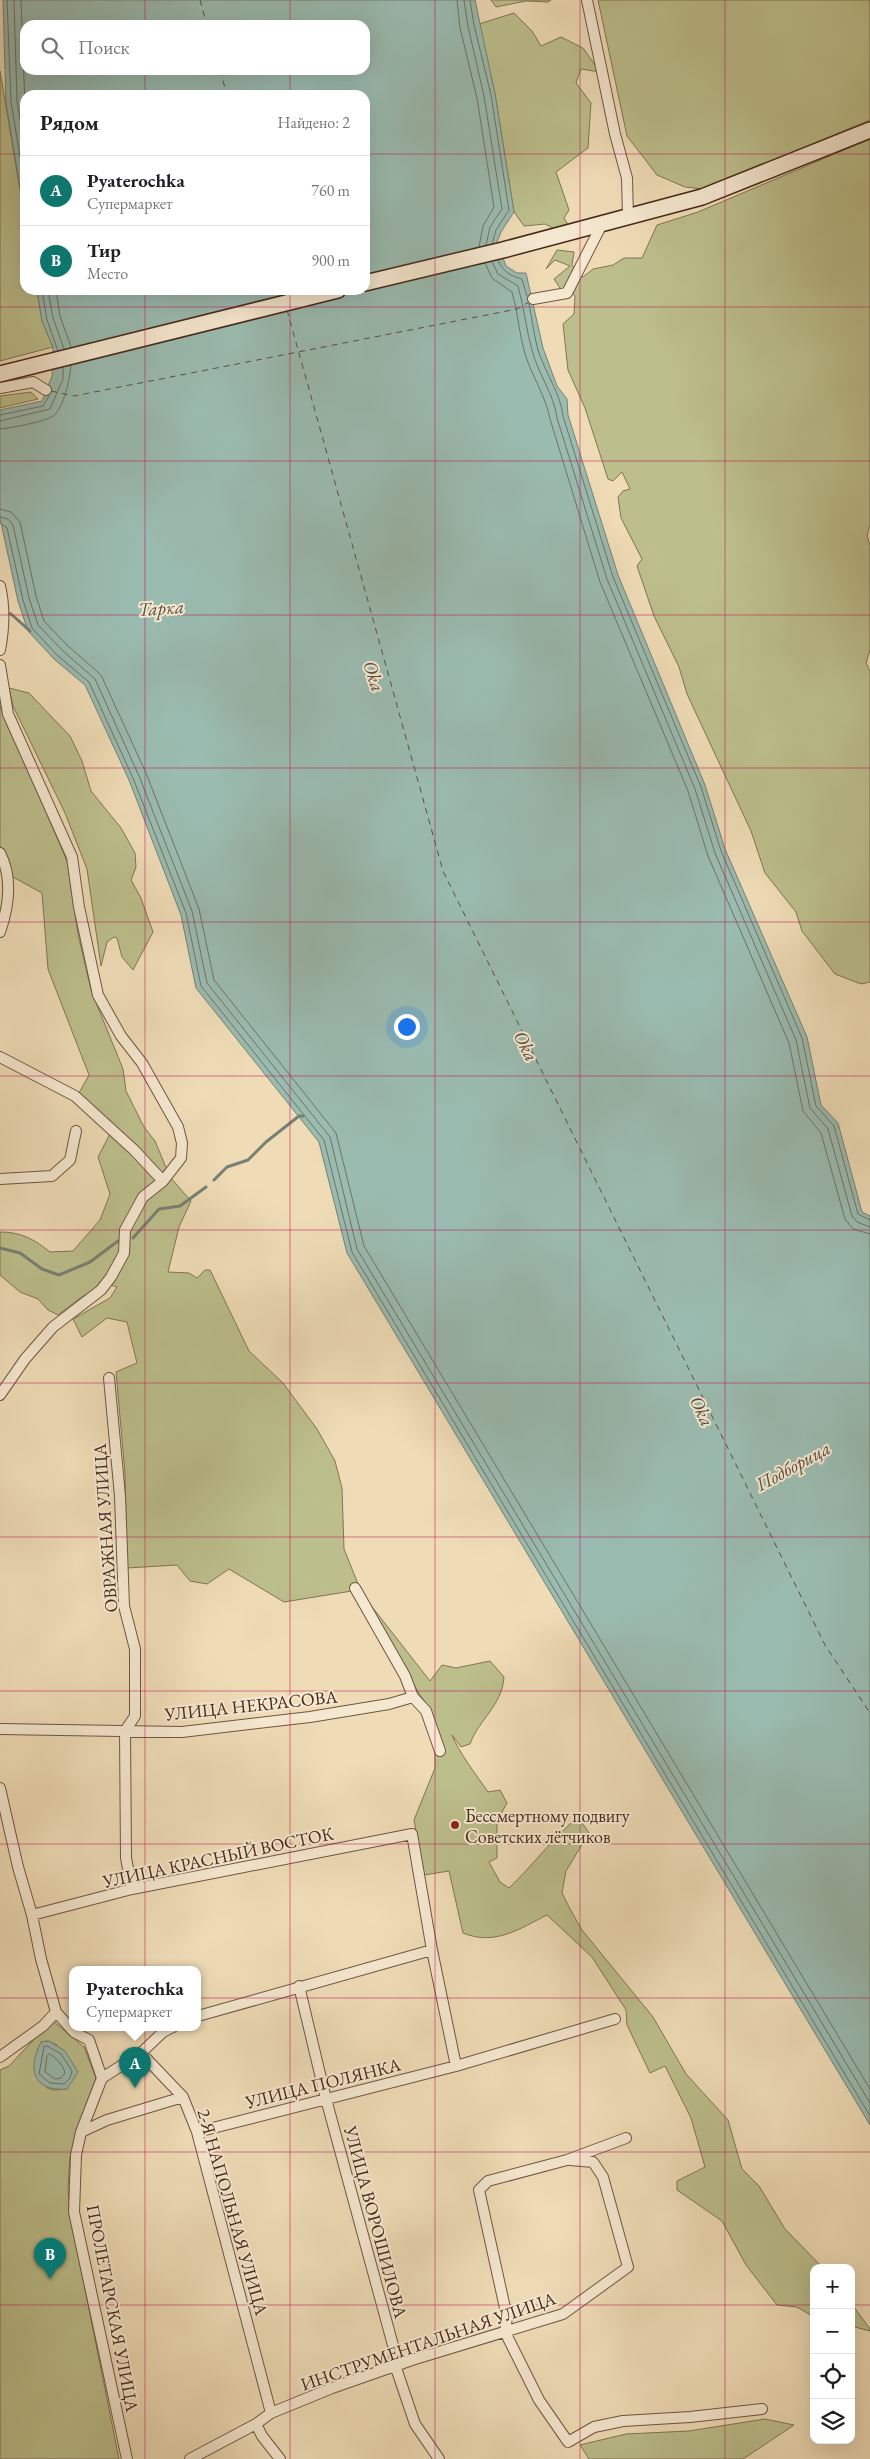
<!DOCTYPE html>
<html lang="ru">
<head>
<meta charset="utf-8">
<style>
  :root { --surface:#fff; --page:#f6f6f6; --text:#202124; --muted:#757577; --line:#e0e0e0; --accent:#0f766e }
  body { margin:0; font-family:"EB Garamond",serif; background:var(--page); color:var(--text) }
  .controls { position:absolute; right:15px; bottom:15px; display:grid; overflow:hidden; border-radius:10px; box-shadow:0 5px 20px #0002 }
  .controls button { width:45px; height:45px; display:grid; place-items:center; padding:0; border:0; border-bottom:1px solid var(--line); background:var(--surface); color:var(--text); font:25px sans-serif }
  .you { position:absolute; left:406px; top:1026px; width:18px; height:18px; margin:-12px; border:4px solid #fff; border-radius:50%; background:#1a73e8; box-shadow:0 0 0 8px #1a73e833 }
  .badge { display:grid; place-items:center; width:32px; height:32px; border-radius:50%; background:var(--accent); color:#fff; font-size:16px; font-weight:700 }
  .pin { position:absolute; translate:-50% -41px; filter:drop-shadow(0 1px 2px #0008) }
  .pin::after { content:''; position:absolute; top:26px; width:18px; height:15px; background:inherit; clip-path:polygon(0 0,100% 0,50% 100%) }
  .popup { position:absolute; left:69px; top:1966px; width:132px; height:65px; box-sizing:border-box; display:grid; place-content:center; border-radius:10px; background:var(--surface); filter:drop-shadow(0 1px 4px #0005); font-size:16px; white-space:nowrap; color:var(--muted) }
  .popup b { font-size:19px; color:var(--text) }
  .popup::after { content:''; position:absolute; left:50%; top:100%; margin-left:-10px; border:10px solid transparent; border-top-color:var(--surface) }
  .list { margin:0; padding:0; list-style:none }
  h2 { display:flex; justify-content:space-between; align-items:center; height:65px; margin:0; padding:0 20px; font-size:21px }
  h2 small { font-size:16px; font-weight:400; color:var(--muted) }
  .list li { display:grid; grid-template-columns:32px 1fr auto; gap:15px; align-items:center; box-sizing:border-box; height:70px; padding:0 20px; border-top:1px solid var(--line) }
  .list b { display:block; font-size:19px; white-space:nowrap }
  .list p { margin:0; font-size:16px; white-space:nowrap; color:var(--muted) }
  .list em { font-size:16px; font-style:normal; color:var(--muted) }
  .icon { flex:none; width:28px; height:28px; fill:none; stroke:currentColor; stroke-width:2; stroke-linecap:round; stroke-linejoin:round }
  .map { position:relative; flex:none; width:870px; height:2459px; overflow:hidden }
  .search { position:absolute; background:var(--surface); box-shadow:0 5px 20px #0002; left:20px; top:20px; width:350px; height:55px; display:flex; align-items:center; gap:12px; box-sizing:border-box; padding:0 18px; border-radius:15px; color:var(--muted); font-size:19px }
  .panel { position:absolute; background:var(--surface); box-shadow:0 5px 20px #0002; left:20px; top:90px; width:350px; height:205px; border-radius:15px }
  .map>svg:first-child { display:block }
  .green { fill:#bcbf8c; stroke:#817454; fill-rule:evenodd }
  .water { fill:#9abbb0; stroke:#788074; fill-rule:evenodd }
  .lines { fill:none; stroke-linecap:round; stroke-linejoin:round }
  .shore { stroke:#707266; stroke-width:1 }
  .stream { stroke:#788074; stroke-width:3 }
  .ferry { stroke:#5b4d40; stroke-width:1; stroke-dasharray:6 5; stroke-linecap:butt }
  .minor-casing { stroke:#705542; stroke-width:12 }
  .secondary-casing { stroke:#46281b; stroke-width:18 }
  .minor { stroke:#f5e8d0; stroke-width:10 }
  .secondary { stroke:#f5e8d0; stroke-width:15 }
  .grid { fill:none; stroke:#c2185b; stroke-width:1; stroke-opacity:0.55 }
  .poi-dot { fill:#8f2418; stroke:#f5e8d0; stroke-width:2 }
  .labels { text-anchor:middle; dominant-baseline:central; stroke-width:4; stroke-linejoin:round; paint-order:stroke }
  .street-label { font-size:18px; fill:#46281b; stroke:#f5e8d0 }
  .poi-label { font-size:18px; fill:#46281b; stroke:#f5e8d0; text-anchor:start }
  .water-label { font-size:19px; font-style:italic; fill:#5b4d40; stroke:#f5e8d0 }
</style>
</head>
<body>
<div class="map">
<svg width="870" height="2459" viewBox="0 0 870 2459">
  <rect width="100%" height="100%" fill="#efdcb7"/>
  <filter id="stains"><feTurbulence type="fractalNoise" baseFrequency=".004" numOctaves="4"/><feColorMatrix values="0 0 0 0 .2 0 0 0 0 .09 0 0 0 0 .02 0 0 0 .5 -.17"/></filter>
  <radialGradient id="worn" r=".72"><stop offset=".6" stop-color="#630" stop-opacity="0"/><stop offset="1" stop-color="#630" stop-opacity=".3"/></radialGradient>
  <path class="green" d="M491,0H551L548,2L526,1L496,7Z
    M598,0H870V120L703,189L685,187L657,175L627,136Z
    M514,13L532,31L541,46L561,37L583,48L600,72L581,69L576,83L591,103L588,148L556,172L569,210L564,218L570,228L559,231L545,224L524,226L514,212L495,94L479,24Z
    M0,71L25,219V290H37L42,321L53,347L0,361Z
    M870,139V525L867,536L870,545V650L866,663L870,671V982L861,984L835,974L802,931L796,912L765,873L751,831L687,694L679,667L654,616L637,566L642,559L621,518L618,497L623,491L630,489L622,472L613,481L608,479L585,408L568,370L563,324L574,314L575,296L569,288L562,291L554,279L570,266L555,260L546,269L557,250L574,252L572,265L583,277L593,269L613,265L624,258H642L657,225L698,212Z
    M31,392L38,399L0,408V396Z
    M9,688L29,693L70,736L82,761L91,791L121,828L135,853L136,867L131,880L141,898L153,932L133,970L122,957L117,938L114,937L107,942L101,966L87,869L65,813L13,706Z
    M0,705L67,861L78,934L91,990L123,1069L126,1091L144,1127L155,1141L170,1177L191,1201L179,1227L168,1272L189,1273L197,1278L205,1270H210L249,1351L283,1383L317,1429L335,1461L342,1488L344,1549L362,1594L430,1681L442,1665L456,1668L490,1661L504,1677C502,1706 479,1719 470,1744L461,1747L452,1735C458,1751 477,1776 488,1792L500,1790L507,1803L497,1821V1858L489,1862L500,1882L509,1888C533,1865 553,1838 578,1817L589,1833L566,1871L562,1893L570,1909L582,1930L653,2017L686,2074L728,2120L742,2169L759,2186L785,2229L823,2268H814V2317L797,2307L777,2305L746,2265L722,2221L677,2190V2181L705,2167L691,2118L665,2066L650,2073L627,2025L626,2010L592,1957L547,1915C519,1929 495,1946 463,1933L449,1871L424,1875L414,1820L435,1768V1752L431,1710L420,1695L358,1590L284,1602L229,1569L207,1584L190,1581L177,1565L127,1568L125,1473L116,1372L137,1363L127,1322L107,1318L82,1337L73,1319L110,1298L117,1287L107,1284L83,1296L58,1315L48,1310L38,1299L20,1292L0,1275V1232C21,1232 34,1239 50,1252L73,1251L100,1220L110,1194L98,1157L114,1126L79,1093L89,1075L48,969L42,893L13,877L0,846Z
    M52,2020L84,2047L96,2078L70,2157L68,2188L70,2214L119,2459H0V2070L9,2066ZM48,2041L57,2045L67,2089L54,2090L47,2088L41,2042Z
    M851,2303L870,2329V2331L851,2326Z
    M765,2419L794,2425L743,2459H589L580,2445L626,2434L689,2431Z"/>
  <path class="water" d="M3,0H475L495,94L514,212L501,232L497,242L506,266L517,273H526L543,348L557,386L567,399L568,415L618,575L705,785L725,849L807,1037L821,1105L838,1123L862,1212L870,1216V2125L347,1253L319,1142L196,988L181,915L129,780L85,685L54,659L28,631L18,601L0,518V410L42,401L52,376L53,347L42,321L37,290H365V95H25V218L6,103ZM25,25H365V70H25Z
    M49,2041L65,2051L78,2072L67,2089C33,2092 27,2069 41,2042Z"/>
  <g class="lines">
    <path class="shore" d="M7,0L11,102L25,187
      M14,0L17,101L25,149
      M21,0L25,104
      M457,0L460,28L477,98L494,207L483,226L479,247
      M464,0L468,26L484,96L502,209L490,227L486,245
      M470,0L474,25L491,95L509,210L496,230L492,244
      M498,260C503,272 511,276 522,279L527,296
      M492,262L498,274L518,286C524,307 526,329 532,350C538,374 554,394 557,418L607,579L695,789L715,853L796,1040L810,1108L828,1129L852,1216L857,1222L870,1227
      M485,263L492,278L512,292C518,312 519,334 525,354C532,376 546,397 550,419L600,582L688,791L708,856L789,1043L803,1111L821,1133L845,1219L853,1229L870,1234
      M42,290L47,320L58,351
      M48,290L53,318L64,349
      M56,290L60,316L71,347
      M529,304C532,319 534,336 538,350C545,372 561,395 563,416L613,577L701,787L721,851L802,1038L816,1106L834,1126L858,1214L870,1220
      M0,415L43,406L49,396
      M0,421L50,409L63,379V367
      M0,429C11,428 44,422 53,416C64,408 70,378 71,365
      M0,509L11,512L20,522L36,596L44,621L67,645L101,675L146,773L199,909L214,980L336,1133L364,1246L870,2089
      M0,517L8,519L13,525L29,598L38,625L62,650L95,679L139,776L192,911L207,983L330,1137L357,1249L870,2103
      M0,523L7,528L23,600L32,628L57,655L89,682L133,778L186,913L201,986L324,1140L352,1252L870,2116
      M47,2046L61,2054L72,2071L70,2078L64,2084L50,2083L39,2074L44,2047Z
      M49,2054C57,2058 63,2065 65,2073L61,2078L55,2079L45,2072L47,2056Z"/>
    <path class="stream" d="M6,613L11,614L30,631
      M214,1180L227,1167L248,1160L266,1142L299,1116H303
      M133,1238L159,1209L180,1206L206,1187
      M0,1248L20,1253L42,1269L59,1275L90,1262L118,1241"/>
    <path class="ferry" d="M200,0L207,25
      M220,70L227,95
      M281,290L283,296
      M287,310L443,871L825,1645L870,1713
      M51,391L74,396L517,309L529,302"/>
    <g class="minor-casing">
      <path id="minor" d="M587,0L615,134L627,178L628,217
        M533,299L567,293L602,224
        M0,388L33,382L46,390
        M0,586C5,607 4,629 0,650
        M0,665L8,714L72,857L79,907L98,995L121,1036L142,1063L178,1127L182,1143L181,1158L163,1181L143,1197L125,1230L124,1253L111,1277L101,1290L53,1327L25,1359L0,1395
        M0,853C13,878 9,906 0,932
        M0,1057L75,1096L134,1150L163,1181
        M0,1179L52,1176L70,1160L76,1131
        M109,1378L120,1496L124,1606L135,1649V1716L125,1731L126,1858L132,1889
        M355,1588L405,1676L413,1697L426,1711L440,1751
        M0,1729L182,1732L310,1717L389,1704L413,1697
        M0,1788L18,1867L32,1915L41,1959L56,2012L74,2032L89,2040L102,2078
        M32,1915L132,1889L412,1834L432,1950L456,2066
        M299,1986L326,2099L394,2349L395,2365L415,2424L439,2459
        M198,2016L432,1950
        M141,2053L183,2097
        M0,2057L43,2026L56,2012
        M102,2078L81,2132L76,2155L74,2212L127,2459
        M102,2078L141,2053L163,2032L173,2027
        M81,2132L107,2120L183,2097L197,2132L271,2413
        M197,2132L456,2066L615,2019
        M626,2138L567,2160L488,2181L479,2190L507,2317L505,2332L539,2400L568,2442L594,2427L623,2421L690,2417L762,2409
        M256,2424L262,2436L280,2459
        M190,2459L256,2424L271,2413L332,2388L412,2360L563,2314L628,2267L603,2177L593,2162L570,2160"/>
    </g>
    <g class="secondary-casing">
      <path id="secondary" d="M365,283L503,250L702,197L870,130
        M0,374L338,290"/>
    </g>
    <use href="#minor" class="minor"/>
    <use href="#secondary" class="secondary"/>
  </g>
  <path class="grid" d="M145,0V25M290,0V25M435,0V2459M580,0V2459M725,0V2459M145,70V95M290,70V95M0,154H25M365,154H870M145,290V2459M290,290V2459M0,307H870M0,461H870M0,615H870M0,768H870M0,922H870M0,1076H870M0,1230H870M0,1383H870M0,1537H870M0,1691H870M0,1844H870M0,1998H870M0,2152H870M0,2305H814M851,2305H870"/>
  <circle class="poi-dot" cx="455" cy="1825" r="5"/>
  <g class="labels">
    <g class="street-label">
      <text transform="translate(105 1528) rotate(-94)">ОВРАЖНАЯ УЛИЦА</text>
      <text transform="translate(251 1705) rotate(-6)">УЛИЦА НЕКРАСОВА</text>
      <text transform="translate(218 1857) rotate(-12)">УЛИЦА КРАСНЫЙ ВОСТОК</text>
      <text transform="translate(323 2083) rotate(-14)">УЛИЦА ПОЛЯНКА</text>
      <text transform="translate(233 2212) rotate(74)">2-Я НАПОЛЬНАЯ УЛИЦА</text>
      <text transform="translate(376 2222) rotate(75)">УЛИЦА ВОРОШИЛОВА</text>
      <text transform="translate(113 2308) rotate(79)">ПРОЛЕТАРСКАЯ УЛИЦА</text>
      <text transform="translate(428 2341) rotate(-19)">ИНСТРУМЕНТАЛЬНАЯ УЛИЦА</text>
    </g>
    <g class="poi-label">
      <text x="465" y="1815">Бессмертному подвигу<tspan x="465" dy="21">Советских лётчиков</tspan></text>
    </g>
    <g class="water-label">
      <text transform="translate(161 608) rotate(-4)">Тарка</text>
      <text transform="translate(374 676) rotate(72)">Oka</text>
      <text transform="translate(526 1046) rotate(63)">Oka</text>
      <text transform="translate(702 1411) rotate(65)">Oka</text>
      <text transform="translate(793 1466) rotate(-29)">Подборица</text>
    </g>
  </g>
  <rect width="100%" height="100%" filter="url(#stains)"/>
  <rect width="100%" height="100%" fill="url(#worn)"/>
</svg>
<div class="controls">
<button>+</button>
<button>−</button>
<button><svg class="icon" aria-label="locate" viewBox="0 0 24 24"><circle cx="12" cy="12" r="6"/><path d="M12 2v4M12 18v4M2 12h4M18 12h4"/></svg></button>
<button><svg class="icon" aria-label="layers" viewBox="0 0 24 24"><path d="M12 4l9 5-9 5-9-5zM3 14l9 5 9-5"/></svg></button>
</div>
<div class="you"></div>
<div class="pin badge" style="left:135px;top:2088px">A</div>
<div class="popup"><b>Pyaterochka</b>Супермаркет</div>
<div class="pin badge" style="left:50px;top:2279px">B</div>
<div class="search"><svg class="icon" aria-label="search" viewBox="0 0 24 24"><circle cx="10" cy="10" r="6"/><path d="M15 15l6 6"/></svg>Поиск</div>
<section class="panel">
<h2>Рядом<small>Найдено: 2</small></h2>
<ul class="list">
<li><span class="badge">A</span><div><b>Pyaterochka</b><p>Супермаркет</p></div><em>760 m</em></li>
<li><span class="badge">B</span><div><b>Тир</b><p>Место</p></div><em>900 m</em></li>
</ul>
</section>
</div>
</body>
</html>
